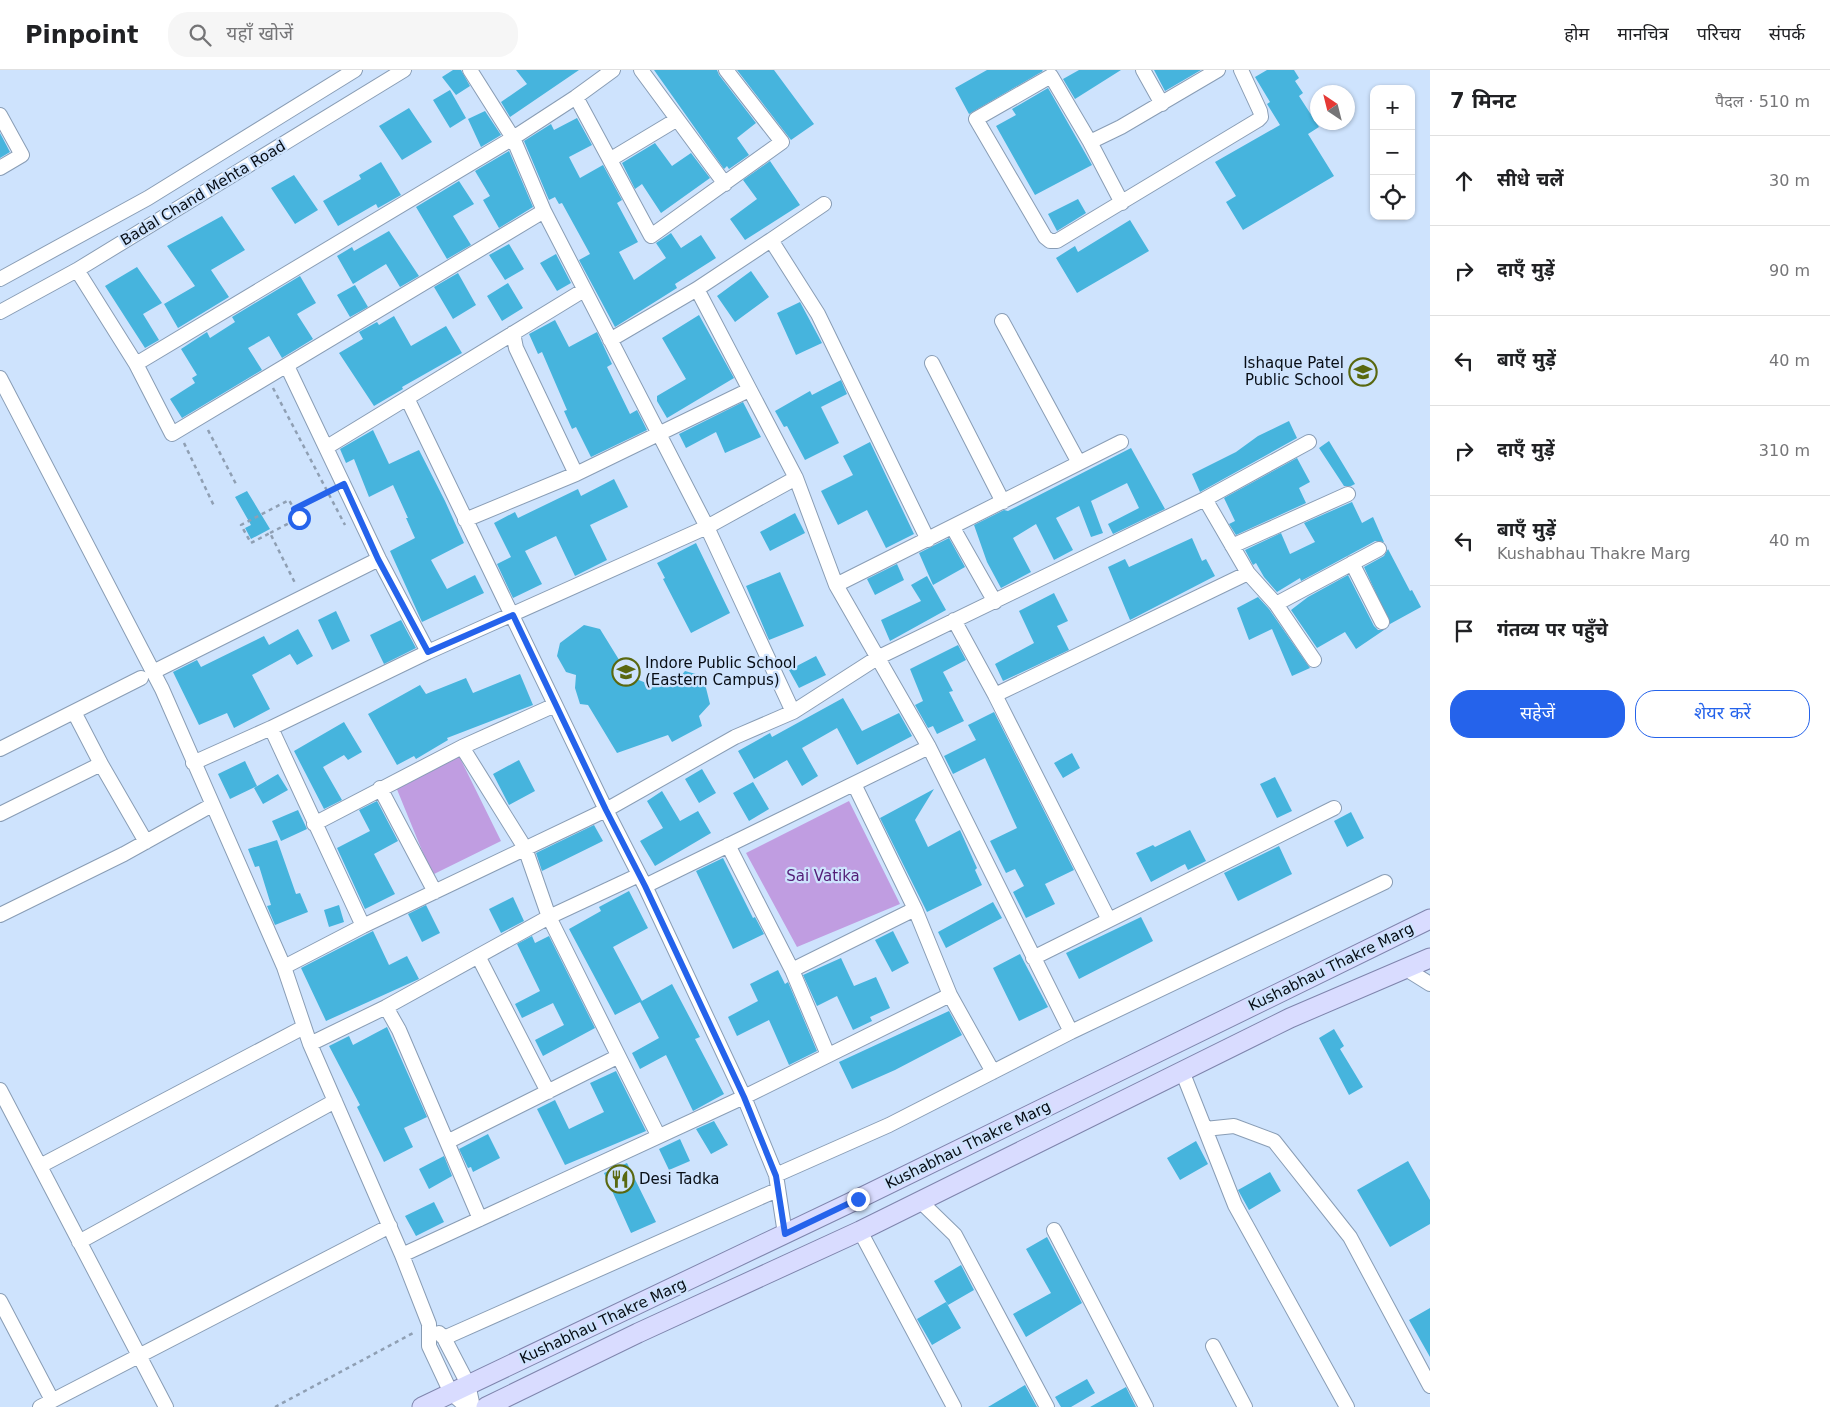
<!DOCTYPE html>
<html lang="hi">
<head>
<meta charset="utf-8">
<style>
  :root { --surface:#fff; --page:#f6f6f6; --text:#202124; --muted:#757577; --line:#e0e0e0; --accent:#2563eb }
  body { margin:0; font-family:"DejaVu Sans","Noto Sans Devanagari",sans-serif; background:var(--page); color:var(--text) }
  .controls { position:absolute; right:15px; top:15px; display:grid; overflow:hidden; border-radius:10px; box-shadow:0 1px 4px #0004 }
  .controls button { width:45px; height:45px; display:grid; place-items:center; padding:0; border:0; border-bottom:1px solid var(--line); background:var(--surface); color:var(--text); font:25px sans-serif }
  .compass { position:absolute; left:1310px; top:15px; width:45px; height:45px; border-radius:50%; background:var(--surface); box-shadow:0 1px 4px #0004; rotate:325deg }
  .stop { position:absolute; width:15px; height:15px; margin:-11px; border:4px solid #2563eb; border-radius:50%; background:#fff }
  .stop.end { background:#2563eb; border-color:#fff; box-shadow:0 1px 5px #0008 }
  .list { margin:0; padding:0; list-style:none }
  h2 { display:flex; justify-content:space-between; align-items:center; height:65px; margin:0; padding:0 20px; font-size:21px }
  h2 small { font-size:16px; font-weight:400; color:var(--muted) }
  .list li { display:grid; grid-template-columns:32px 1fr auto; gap:15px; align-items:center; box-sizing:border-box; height:90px; padding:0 20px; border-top:1px solid var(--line) }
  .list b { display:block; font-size:19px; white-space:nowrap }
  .list p { margin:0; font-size:16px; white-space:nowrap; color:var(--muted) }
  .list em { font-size:16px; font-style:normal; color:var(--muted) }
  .actions { display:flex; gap:10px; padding:15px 20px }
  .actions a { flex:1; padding:11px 0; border:1px solid var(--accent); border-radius:20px; text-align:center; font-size:18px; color:var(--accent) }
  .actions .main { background:var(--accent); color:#fff }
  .icon { flex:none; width:28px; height:28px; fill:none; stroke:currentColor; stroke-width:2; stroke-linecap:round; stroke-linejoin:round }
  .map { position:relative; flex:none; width:1430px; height:1337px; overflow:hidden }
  header { display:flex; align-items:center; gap:30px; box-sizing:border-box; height:70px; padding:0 25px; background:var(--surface); border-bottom:1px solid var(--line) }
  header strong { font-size:24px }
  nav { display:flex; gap:28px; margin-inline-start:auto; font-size:18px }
  .search { width:350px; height:45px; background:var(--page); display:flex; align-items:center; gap:12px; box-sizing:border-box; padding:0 18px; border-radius:20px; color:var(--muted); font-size:19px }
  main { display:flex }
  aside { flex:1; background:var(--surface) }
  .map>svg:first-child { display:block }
  .green { fill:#c09de1 }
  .building { fill:#46b4dd }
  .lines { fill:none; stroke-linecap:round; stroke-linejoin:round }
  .minor-casing { stroke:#899db5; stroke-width:16 }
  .major-casing { stroke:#7f85ad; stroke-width:21 }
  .path { stroke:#8f9fb3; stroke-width:2.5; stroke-dasharray:4 4; stroke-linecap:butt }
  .minor { stroke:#fff; stroke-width:14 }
  .major { stroke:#d9dcff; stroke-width:19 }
  .route { stroke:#2563eb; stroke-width:6 }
  .labels { text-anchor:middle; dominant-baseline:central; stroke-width:4.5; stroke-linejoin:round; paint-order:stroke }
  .street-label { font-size:15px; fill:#070d15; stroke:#cee3fd }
  .poi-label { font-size:15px; fill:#070d15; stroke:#cee3fd; text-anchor:start }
  .park-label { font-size:15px; fill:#521d76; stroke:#cee3fd }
</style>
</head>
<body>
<header>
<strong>Pinpoint</strong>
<div class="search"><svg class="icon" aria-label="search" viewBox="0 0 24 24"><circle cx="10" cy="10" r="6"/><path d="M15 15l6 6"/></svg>यहाँ खोजें</div>
<nav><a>होम</a><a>मानचित्र</a><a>परिचय</a><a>संपर्क</a></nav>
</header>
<main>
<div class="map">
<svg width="1430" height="1337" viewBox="0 0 1430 1337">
  <rect width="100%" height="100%" fill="#cee3fd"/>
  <path class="green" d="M459,686L501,771L432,805L396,717Z
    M849,731L900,834L797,877L746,783Z"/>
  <path class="building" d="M453,0H461L470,16L456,25L442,7Z
    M516,0H579L510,47L501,32L527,14Z
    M654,0H717L719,5L756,53L737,68L749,85L729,99L727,96L724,99Z
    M737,0H774L814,54L791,70Z
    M987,0H1042L1043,1L969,44L955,18Z
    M1079,0H1121L1075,29L1063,9Z
    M1154,0H1201L1165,21Z
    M1267,0H1294L1299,8L1295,11L1303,23L1299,26L1319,57L1308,64L1334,106L1243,160L1226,132L1236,126L1215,92L1280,55L1267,34L1270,32L1255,7Z
    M1048,18L1092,95L1035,125L996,56L1016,45L1012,39Z
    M450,20L466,48L450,58L433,30Z
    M409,38L432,72L402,90L379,56Z
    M485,41L501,65L481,77L468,49Z
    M577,48L592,75L569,87L580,108L603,95L622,130L617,133L638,172L619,182L634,210L666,188L656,173L671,163L681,178L701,165L716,188L675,214L677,218L615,257L579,190L590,184L562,133L559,134L555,127L549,130L524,71L551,54L554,60Z
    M0,63L10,82L0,88Z
    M655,73L672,96L691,83L710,108L661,143L642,114L635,119L622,93Z
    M509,81L533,137L499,158L483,130L490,126L475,101Z
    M770,91L800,135L745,170L730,149L757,129L743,110Z
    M381,92L401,125L378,138L376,134L338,156L323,131L361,109L359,105Z
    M294,105L318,140L295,154L271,118Z
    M459,111L474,134L453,146L471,175L447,189L416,137Z
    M1078,129L1086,143L1057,161L1048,144Z
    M222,146L245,180L211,200L229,227L178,258L164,234L195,216L167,176Z
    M1130,150L1149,181L1077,223L1056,188L1075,176L1078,182Z
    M389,161L419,206L400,217L386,194L353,214L337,186L352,177L354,181Z
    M509,174L524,199L505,210L489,185Z
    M556,184L571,213L557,221L540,193Z
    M137,197L162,233L143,244L159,270L145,278L105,216Z
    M751,201L769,227L735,252L717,226Z
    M458,203L476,235L453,249L434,217Z
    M300,206L316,233L297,244L313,269L282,288L269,266L248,278L262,300L182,348L170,329L195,313L192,308L197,305L181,279L207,262L210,268L235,252L232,247Z
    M508,213L523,238L502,251L487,226Z
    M355,215L368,237L350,247L337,225Z
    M800,232L822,273L796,285L777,243Z
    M699,245L734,308L667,348L657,331V326L686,309L662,268Z
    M394,246L411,276L446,256L462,283L402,317L403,319L374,336L339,283L363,269L359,262L377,252L379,255Z
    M555,250L569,277L597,262L612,294L607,297L630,344L637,340L647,360L591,387L576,357L572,359L564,341L567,340L542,282L538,284L529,264Z
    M841,310L847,324L821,337L839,373L805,390L787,356L784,357L775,341L810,321L812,325Z
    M743,332L761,367L725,383L716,362L686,378L679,364Z
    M1289,351L1297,368L1200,422L1192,404L1236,382L1258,366Z
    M373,360L389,394L419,380L445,431L464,473L431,490L447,519L475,505L484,523L422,552L390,481L415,468L406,448H408L393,415L369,427L354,389L346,393L340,379Z
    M1329,371L1355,414L1351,416H1344L1319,378Z
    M870,372L914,464L886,478L867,440L838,455L821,421L853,405L843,386Z
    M1131,378L1165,439L1113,464L1108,454L1139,438L1127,413L1091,431L1103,463L1091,467L1079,436L1056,448L1073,480L1054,490L1036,454L1013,468L1031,502L1001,518L987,492L974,455L1004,440L1008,441Z
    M1297,388L1310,412L1299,418L1306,433L1236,465L1229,454L1235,451L1224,428Z
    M614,409L628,437L590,455L607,490L575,506L556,466L525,481L542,514L513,528L497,494L511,487L494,453L515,442L518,448L578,419L581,426Z
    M247,421L270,459L251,469L245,458L251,455L235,427Z
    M1352,432L1362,453L1373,447L1384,472L1375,471L1301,511L1300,508L1277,522L1264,507L1256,493L1253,495L1245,480L1281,463L1290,484L1315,472L1304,453Z
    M795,443L805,463L770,481L760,462Z
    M949,468L965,497L933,515L919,483Z
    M1192,468L1202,491L1206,489L1215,506L1130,550L1108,497L1125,489L1129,497Z
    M696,473L730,543L691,563L663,509L665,508L657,493Z
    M1388,479L1410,521L1412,520L1421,537L1390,554L1364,497L1384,486Z
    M897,494L904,510L875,525L867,509Z
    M780,502L804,556L769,570L746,516Z
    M1348,505L1374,556L1378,560H1384L1356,579L1345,562L1317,578L1291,540L1308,527Z
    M927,506L946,540L890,571L881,550L921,531L911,515Z
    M1054,523L1068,551L1057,556L1069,580L1003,611L995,594L1034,573L1019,541Z
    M1258,527L1269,539L1310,598L1292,606L1272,559L1249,570L1237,538Z
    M336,541L350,571L332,580L318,550Z
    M401,550L416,578L384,594L370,565Z
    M584,555L600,559L629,606L651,615L675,613L685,601L703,606L710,634L699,646L702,656L672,672L668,665L617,683L588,635L580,634L575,618L576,605L566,602L557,586L560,573Z
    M298,559L313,586L297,595L290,584L252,605L270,639L234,658L227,643L199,655L173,602L197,590L201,597L264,566L269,575Z
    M958,575L966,590L943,602L953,621L949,622L964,651L937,664L933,656L928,658L915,635L923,631L910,599Z
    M816,586L826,605L799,618L789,600Z
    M520,604L533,635L447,668L448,670L416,689L414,686L397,695L368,644L420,615L426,624L466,608L473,623Z
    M843,628L862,661L899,643L912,666L857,695L837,658L802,678L818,706L802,716L787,690L754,709L738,681L770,663L772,667Z
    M994,642L1074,800L1045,814L1055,834L1026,848L1013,822L1024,816L1015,799L1006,803L990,771L1017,758L985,688L953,704L944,686L976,670L968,655Z
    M344,652L362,682L348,690L344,685L323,697L342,730L324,739L294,681Z
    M1072,683L1080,698L1063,708L1054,693Z
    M519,690L535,721L509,735L493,704Z
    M245,691L257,716L230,729L218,704Z
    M702,699L716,723L699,733L685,709Z
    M278,704L288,720L263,734L254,718Z
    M1275,707L1292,741L1277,748L1260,714Z
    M753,712L769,739L749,751L733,723Z
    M934,719L915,750L928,777L960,760L977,798L975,800L982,815L927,842L880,748Z
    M662,721L680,751L698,741L711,763L655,796L640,771L663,758L647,731Z
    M377,731L398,771L374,784L395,824L365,839L337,778L370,761L359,740Z
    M298,740L307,759L281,771L272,751Z
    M1351,742L1364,768L1347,777L1334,751Z
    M594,755L603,771L542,801L536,783Z
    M1190,760L1206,791L1188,800L1185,794L1151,812L1136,783L1153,775L1155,777Z
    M277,770L296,824L300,823L308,842L275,855L267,836L271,835L259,796L255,797L248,779Z
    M1279,776L1292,804L1238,831L1224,803Z
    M723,788L753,848L755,847L764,864L733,879L696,801Z
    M629,821L648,858L613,877L642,931L615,945L569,859L601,841L599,837Z
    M513,827L524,851L501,863L489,839Z
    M993,832L1002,848L946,878L938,862Z
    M339,835L344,852L329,857L324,840Z
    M426,835L440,863L422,872L408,844Z
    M1141,847L1153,871L1079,909L1066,883Z
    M373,861L389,895L407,886L419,909L326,951L301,898Z
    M893,861L909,893L892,902L875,870Z
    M532,866L535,873L549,866L595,958L543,986L535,970L564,955L553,933L522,948L515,934L540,921L517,874Z
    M1020,884L1048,937L1019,951L993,898Z
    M841,888L854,916L876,907L890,938L870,947L872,951L853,960L837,926L817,936L803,905Z
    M778,900L785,914L788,912L817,981L789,995L769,950L737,966L728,947L758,931L750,914Z
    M672,914L700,967L695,969L724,1024L693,1041L666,985L640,999L632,983L659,968L640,932Z
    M949,941L962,965L895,1000L852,1019L839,992Z
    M387,957L427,1047L404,1058L413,1077L384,1092L357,1037L360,1035L329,976L349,966L353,975Z
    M1334,959L1344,976L1340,979L1363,1017L1349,1025L1319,968Z
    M616,1001L646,1061L565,1095L537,1039L555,1030L569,1059L604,1042L590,1013Z
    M714,1051L728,1075L711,1084L696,1059Z
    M488,1064L500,1088L473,1102L471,1097L468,1098L459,1079Z
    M680,1069L690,1091L669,1100L659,1079Z
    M1196,1071L1208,1094L1180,1110L1167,1088Z
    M444,1086L452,1106L429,1119L419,1099Z
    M1408,1091L1430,1130V1154L1390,1177L1357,1120Z
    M627,1093L656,1152L631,1163L604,1103Z
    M1270,1102L1281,1121L1249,1140L1238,1120Z
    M434,1132L444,1152L416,1166L405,1146Z
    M1047,1167L1082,1233L1026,1267L1013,1244L1051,1223L1026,1179Z
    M961,1195L974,1220L948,1235L934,1211Z
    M946,1232L961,1258L932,1275L917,1249Z
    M1430,1238V1287L1409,1250Z
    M1087,1309L1095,1323L1071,1337H1061L1055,1327Z
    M1025,1315L1037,1337H988Z
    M1126,1317L1136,1337H1090Z"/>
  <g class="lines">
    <g class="minor-casing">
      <path id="minor" d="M470,0L513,68L544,141L707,457L793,642
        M641,0L725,114
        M1143,0L1162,34
        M1218,0L1121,57L1090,72L1051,6L976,49L1045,167L1050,171H1057L1258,50L1261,47L1260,41L1241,0
        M576,27L613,0
        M0,45L22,85L0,98
        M1090,72L1122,133
        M611,89L676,50
        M771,170L824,134
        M77,200L136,294L172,364L544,141
        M0,209L148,128L355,0
        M0,242L77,200L404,0
        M1002,251L1079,393
        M513,263L516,278L576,404
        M610,270L697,219L771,170L818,244L928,470
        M932,293L1003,432
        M136,294L513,68L576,27L651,166L782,72L726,0
        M287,296L379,489L428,582
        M0,308L162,619L284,897L310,974L402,1185L429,1254V1276L451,1323L467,1337
        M407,328L606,740L645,816L744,1027L776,1105L785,1164
        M327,377L584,220
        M1205,429L1248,503
        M465,450L576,404L749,320
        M953,458L995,532
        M1232,476L1348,424
        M1352,493L1382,552
        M836,515L1121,372
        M1276,534L1379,479
        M954,550L995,625L1109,850
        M153,602L379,489
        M995,625L1248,503L1276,534L1314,590
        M271,658L363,856
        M462,677L525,778L549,847L658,1065
        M0,679L141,608
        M193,693L271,658L428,582L707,457L796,408
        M101,694L146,772
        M854,714L915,839L950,925L993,1002
        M380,718L435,822
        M0,744L101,694L74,642
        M314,754L462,677L555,635
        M728,775L792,900L828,985
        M645,816L929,677L836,515L796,408L697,219
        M0,845L124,784L212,735
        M478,886L548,1022
        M1033,888L1334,738
        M284,897L363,856L606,740L735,667L793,642L877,588L1205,429L1309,372
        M1406,899L1430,914
        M792,900L915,839
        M386,937L399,960L480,1149
        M1071,962L1385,812
        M310,974L386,937L549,847L639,805
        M1182,1001L1205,1059L1234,1056L1274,1071L1350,1167L1430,1316
        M0,1020L166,1337
        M1205,1059L1235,1135L1347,1337
        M447,1072L617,987
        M40,1096L304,957
        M776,1105L889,1055L1071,962L929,677
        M921,1132L955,1165L1047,1337
        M1054,1160L1146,1337
        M860,1161L954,1337
        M79,1172L335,1031
        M402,1185L744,1027L950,925
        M0,1231L52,1330
        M439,1263L444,1268L468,1314L473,1337
        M444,1268L777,1120
        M1213,1276L1245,1337
        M40,1337L390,1156"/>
    </g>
    <g class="major-casing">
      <path id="major" d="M422,1337L858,1129L1430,849
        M486,1337L638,1263L860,1161L1290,948L1430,888"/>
    </g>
    <path class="path" d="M273,318L345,455
      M208,360L237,416
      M184,373L214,436
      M294,439L328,422
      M270,463L299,448L289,430L241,455L251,473L270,463L296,515
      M275,1337L415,1262"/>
    <use href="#minor" class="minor"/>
    <use href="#major" class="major"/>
  </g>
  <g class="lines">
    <path class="route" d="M299,448L294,439L344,414L378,489L428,582L513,545L606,740L645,816L744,1027L776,1106L785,1164L858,1129"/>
  </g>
  <defs>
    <g id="school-ring" transform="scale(1.4375)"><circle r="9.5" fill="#cee3fd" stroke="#596810" stroke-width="1.5"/><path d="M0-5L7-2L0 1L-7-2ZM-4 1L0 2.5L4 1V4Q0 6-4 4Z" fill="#596810"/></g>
    <g id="restaurant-ring" transform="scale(1.4375)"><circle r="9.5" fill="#cee3fd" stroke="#596810" stroke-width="1.5"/><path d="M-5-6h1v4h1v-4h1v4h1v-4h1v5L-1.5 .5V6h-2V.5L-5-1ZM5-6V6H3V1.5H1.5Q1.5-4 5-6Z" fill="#596810"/></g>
  </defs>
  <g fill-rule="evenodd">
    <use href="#school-ring" x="1363" y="302"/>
    <use href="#school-ring" x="626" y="602"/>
    <use href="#restaurant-ring" x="620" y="1109"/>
  </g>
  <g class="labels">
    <g class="street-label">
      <text transform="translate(203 123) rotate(-31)">Badal Chand Mehta Road</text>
      <text transform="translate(1331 897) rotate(-26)">Kushabhau Thakre Marg</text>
      <text transform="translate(968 1075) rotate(-26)">Kushabhau Thakre Marg</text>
      <text transform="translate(603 1251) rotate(-25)">Kushabhau Thakre Marg</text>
    </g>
    <g class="poi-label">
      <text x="1344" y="293" text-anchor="end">Ishaque Patel<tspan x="1344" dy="17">Public School</tspan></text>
      <text x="645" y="593">Indore Public School<tspan x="645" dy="17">(Eastern Campus)</tspan></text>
      <text x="639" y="1109">Desi Tadka</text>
    </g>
    <g class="park-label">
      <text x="823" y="806">Sai Vatika</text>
    </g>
  </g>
</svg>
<div class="controls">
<button>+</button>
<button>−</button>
<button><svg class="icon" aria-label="locate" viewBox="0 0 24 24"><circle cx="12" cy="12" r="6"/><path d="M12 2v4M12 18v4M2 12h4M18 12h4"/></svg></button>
</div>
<svg class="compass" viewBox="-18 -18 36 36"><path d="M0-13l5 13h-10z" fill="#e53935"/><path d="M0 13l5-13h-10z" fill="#757577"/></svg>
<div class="stop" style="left:299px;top:448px"></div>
<div class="stop end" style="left:858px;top:1129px"></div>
</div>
<aside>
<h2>7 मिनट<small>पैदल · 510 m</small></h2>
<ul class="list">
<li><svg class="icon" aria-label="ahead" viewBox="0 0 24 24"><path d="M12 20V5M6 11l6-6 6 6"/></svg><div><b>सीधे चलें</b></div><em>30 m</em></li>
<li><svg class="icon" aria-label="right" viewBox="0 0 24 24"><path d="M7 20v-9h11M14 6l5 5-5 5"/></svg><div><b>दाएँ मुड़ें</b></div><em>90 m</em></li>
<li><svg class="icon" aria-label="left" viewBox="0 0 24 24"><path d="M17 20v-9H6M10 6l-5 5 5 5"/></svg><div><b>बाएँ मुड़ें</b></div><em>40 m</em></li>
<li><svg class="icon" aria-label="right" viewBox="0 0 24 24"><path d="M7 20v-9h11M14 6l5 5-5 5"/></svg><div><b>दाएँ मुड़ें</b></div><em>310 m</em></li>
<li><svg class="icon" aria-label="left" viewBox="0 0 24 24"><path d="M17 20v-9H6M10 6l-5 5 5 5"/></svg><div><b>बाएँ मुड़ें</b><p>Kushabhau Thakre Marg</p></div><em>40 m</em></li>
<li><svg class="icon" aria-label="arrive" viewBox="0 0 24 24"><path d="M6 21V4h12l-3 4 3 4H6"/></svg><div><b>गंतव्य पर पहुँचे</b></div></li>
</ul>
<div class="actions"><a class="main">सहेजें</a><a>शेयर करें</a></div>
</aside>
</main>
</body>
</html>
